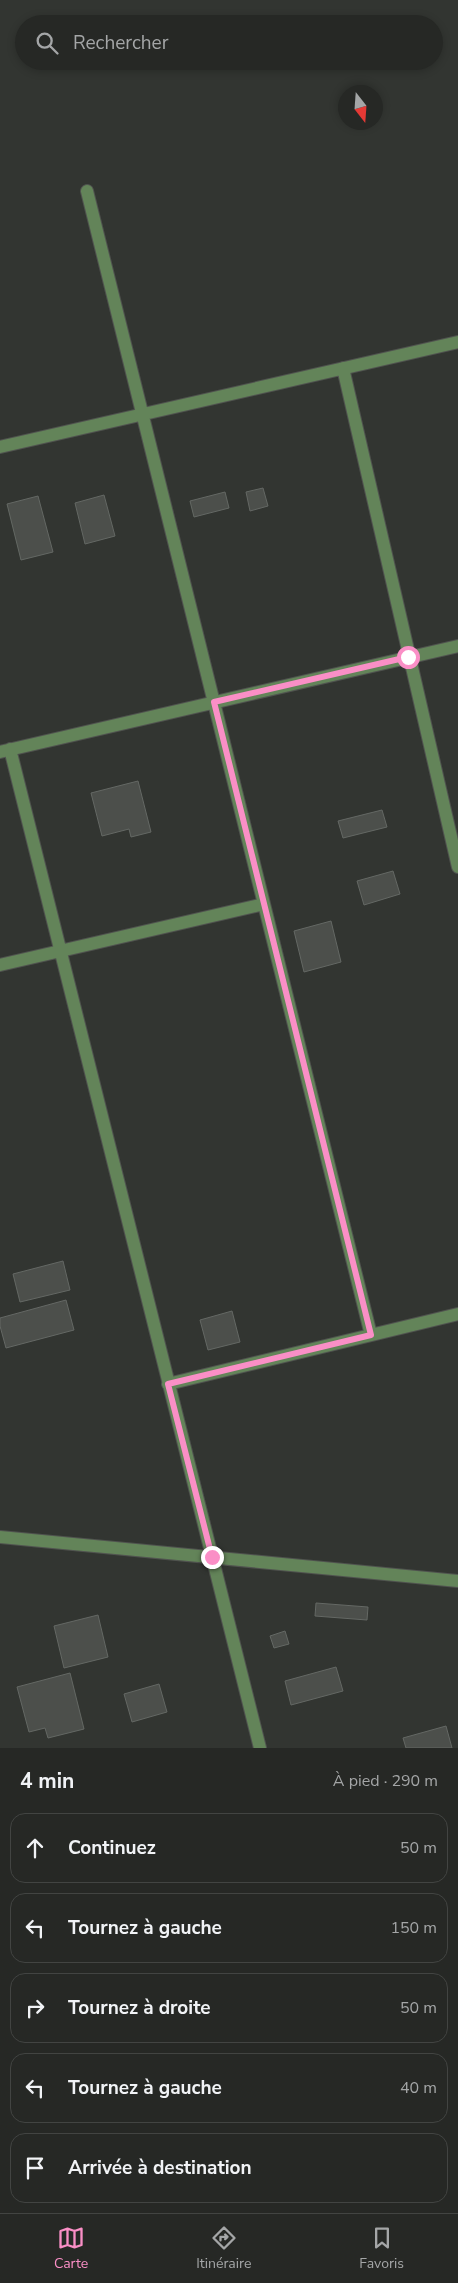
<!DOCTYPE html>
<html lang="fr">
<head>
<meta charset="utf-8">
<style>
  :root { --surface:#262825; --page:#2e302d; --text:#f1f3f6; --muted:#a4a6a7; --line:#424442; --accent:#fa8fc6 }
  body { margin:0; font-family:"Nunito Sans",sans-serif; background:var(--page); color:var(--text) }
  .compass { position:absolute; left:338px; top:85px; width:45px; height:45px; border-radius:50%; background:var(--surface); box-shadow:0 2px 8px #0003; rotate:163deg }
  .stop { position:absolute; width:15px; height:15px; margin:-11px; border:4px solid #fa8fc6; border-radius:50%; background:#fff }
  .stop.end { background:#fa8fc6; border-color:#fff; box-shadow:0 1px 5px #0008 }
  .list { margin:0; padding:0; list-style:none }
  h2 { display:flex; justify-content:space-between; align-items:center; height:65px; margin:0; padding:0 20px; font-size:21px }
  h2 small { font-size:16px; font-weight:400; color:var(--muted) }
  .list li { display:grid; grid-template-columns:32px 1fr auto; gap:15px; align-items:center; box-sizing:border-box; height:70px; margin:0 10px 10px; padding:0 10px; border:1px solid var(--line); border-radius:15px }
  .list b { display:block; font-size:19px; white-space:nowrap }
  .list em { font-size:16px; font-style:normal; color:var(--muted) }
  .icon { flex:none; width:28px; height:28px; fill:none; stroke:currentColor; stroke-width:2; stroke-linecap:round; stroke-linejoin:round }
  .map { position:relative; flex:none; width:458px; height:1748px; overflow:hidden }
  .search { position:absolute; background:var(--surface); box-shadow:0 2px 8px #0003; left:15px; right:15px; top:15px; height:55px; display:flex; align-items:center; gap:12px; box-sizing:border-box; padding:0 18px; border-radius:28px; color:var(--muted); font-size:19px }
  .sheet { height:465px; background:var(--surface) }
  nav { display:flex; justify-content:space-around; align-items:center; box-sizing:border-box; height:70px; border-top:1px solid var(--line); background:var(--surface); font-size:14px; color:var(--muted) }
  nav a { display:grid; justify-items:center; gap:2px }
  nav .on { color:var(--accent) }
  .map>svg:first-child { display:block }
  .building { fill:#4c4f4b; stroke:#646864 }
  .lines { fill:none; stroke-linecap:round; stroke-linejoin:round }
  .minor-casing { stroke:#50534f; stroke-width:14 }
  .minor { stroke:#638459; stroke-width:12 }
  .route { stroke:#fa8fc6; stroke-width:6 }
</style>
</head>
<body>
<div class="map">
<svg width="458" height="1748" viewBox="0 0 458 1748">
  <rect width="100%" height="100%" fill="#323531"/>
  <path class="building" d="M263,488L268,506L250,511L246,492Z
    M225,492L229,508L194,517L190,501Z
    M104,495L115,536L85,544L75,503Z
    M38,496L53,552L21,560L7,504Z
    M138,781L151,832L131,837L129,829L102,836L91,793Z
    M382,810L387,827L343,838L338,821Z
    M393,871L400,894L364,905L357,881Z
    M331,921L341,962L304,972L294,931Z
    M63,1261L70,1290L20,1302L13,1274Z
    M66,1300L74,1330L6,1348L0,1326V1318Z
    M232,1311L240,1342L208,1350L200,1320Z
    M316,1603L368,1607L367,1620L315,1616Z
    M98,1615L108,1657L64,1668L54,1626Z
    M285,1631L289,1644L274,1648L270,1636Z
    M336,1667L343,1691L291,1705L285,1681Z
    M70,1673L84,1729L48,1738L45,1728L29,1732L17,1687Z
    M159,1684L167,1712L132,1722L124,1694Z
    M446,1726L452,1748H406L403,1738Z"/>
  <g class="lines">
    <g class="minor-casing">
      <path id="minor" d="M87,191L371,1335
        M343,368L458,867
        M0,447L458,342
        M10,749L260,1748
        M0,752L458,646
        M0,965L264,904
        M168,1384L458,1314
        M0,1537L458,1581"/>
    </g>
    <use href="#minor" class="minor"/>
  </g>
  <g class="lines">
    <path class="route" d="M212,1557L168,1384L371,1335L214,702L408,657"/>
  </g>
</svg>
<svg class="compass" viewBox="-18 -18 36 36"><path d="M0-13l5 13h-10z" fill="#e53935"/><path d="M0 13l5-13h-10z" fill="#a4a6a7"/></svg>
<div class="stop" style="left:408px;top:657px"></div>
<div class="stop end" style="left:212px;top:1557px"></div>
<div class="search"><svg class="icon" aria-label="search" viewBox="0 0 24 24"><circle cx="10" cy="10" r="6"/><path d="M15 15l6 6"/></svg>Rechercher</div>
</div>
<section class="sheet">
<h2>4 min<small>À pied · 290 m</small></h2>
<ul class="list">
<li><svg class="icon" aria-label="ahead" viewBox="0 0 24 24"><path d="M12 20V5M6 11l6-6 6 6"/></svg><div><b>Continuez</b></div><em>50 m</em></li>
<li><svg class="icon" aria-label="left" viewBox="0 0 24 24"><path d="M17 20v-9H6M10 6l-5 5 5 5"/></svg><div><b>Tournez à gauche</b></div><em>150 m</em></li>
<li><svg class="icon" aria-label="right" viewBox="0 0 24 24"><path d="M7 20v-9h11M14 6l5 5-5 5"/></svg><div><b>Tournez à droite</b></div><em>50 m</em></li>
<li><svg class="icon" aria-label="left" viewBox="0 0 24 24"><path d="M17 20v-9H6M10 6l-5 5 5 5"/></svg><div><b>Tournez à gauche</b></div><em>40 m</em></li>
<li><svg class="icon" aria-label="arrive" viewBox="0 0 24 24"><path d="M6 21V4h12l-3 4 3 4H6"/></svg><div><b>Arrivée à destination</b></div></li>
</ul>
</section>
<nav>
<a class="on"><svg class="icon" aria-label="map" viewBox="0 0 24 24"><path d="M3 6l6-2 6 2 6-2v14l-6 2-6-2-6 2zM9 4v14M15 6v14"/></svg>Carte</a>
<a><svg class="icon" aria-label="directions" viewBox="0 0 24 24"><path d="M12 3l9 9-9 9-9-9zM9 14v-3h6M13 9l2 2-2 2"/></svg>Itinéraire</a>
<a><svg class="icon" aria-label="saved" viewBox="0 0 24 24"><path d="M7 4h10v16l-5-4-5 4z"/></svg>Favoris</a>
</nav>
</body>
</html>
